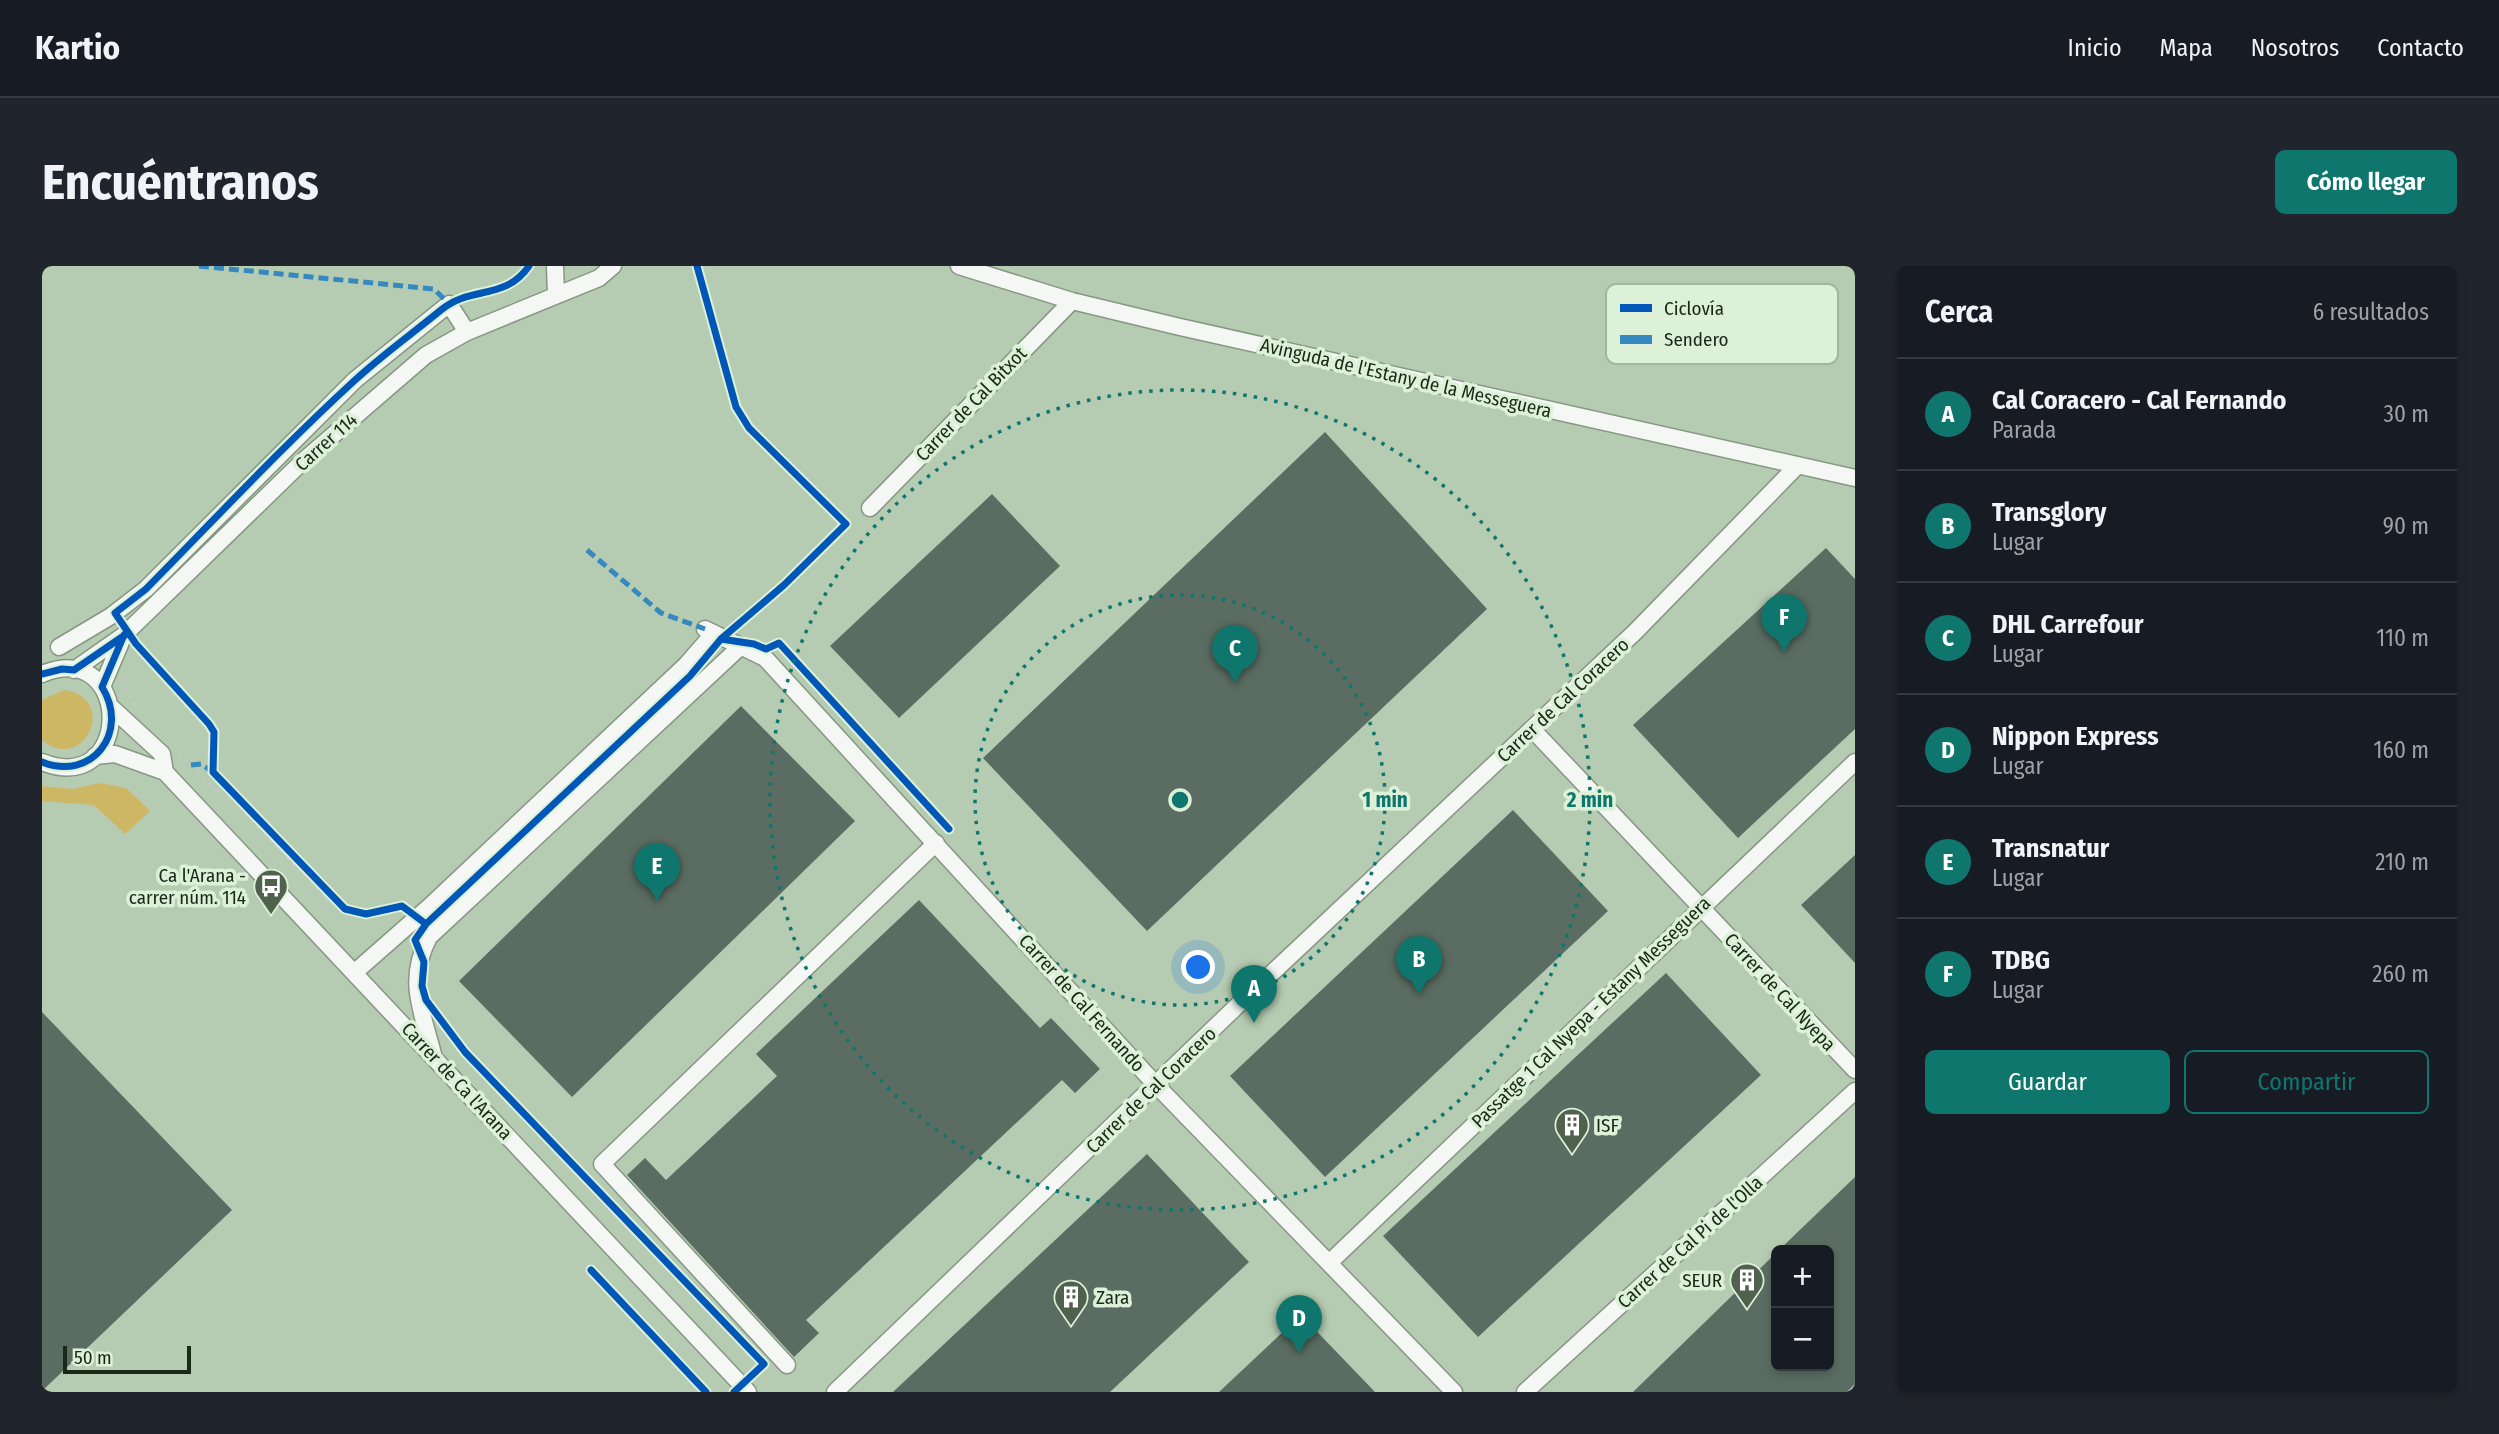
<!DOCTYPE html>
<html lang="es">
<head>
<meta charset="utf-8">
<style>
  :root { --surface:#171b24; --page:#20242c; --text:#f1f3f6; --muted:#9ea1a6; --line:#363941; --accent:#0f766e }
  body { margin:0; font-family:"Fira Sans Condensed",sans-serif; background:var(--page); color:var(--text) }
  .controls { position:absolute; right:21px; bottom:21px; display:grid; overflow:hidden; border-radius:10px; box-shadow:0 4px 10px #0003 }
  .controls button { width:63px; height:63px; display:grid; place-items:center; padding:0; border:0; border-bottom:2px solid var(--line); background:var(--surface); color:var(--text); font:35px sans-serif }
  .scale { position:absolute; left:21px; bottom:18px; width:128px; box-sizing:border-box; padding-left:7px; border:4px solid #192817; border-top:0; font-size:19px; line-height:24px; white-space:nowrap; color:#192817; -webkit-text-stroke:5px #ddf1d9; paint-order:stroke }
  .you { position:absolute; left:1157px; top:702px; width:24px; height:24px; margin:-18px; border:5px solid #fff; border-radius:50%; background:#1a73e8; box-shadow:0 0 0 10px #1a73e833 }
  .badge { display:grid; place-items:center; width:46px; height:46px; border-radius:50%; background:var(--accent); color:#fff; font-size:23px; font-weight:700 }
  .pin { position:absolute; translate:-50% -58px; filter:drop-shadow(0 2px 4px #0008) }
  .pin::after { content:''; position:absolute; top:37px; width:24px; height:21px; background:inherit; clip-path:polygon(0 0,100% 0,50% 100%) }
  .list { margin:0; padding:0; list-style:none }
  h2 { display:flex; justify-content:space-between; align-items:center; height:91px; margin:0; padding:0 28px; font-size:30px }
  h2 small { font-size:23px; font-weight:400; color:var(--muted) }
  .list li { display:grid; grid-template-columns:46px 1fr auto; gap:21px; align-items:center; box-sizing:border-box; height:112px; padding:0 28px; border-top:2px solid var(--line) }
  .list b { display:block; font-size:26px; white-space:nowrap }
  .list p { margin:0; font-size:23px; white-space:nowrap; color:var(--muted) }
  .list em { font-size:23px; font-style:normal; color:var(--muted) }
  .actions { display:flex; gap:14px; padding:21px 28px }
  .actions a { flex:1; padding:16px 0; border:2px solid var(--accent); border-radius:10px; text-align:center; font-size:24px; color:var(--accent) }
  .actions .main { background:var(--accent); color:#fff }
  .map { position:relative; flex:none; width:1813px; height:1126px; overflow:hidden; border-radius:10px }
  header { display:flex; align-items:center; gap:42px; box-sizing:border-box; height:98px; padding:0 35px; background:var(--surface); border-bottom:2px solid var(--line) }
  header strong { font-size:33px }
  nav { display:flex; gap:38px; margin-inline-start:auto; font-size:24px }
  .intro { display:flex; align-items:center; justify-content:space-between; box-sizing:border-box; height:168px; padding:0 42px }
  h1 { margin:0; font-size:49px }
  .button { padding:18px 32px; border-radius:10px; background:var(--accent); color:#fff; font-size:24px; font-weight:700 }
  main { display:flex; gap:42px; padding:0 42px }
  aside { flex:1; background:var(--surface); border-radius:10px; box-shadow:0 4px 10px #0003 }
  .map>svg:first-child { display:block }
  .green { fill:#cdb764 }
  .building { fill:#5b6d62 }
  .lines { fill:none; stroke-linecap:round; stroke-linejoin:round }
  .minor-casing { stroke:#869783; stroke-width:19 }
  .path { stroke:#c3c9c1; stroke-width:3.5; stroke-dasharray:3.5 5; stroke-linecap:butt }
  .minor { stroke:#f4f7f3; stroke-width:16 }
  .quiet { stroke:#3689be; stroke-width:5; stroke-dasharray:10 5; stroke-linecap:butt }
  .cycleway-casing { stroke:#ddf1d9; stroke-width:11 }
  .cycleway { stroke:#0057b8; stroke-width:7 }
  .ring { fill:none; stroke:#0f766e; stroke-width:3.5; stroke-dasharray:3.5 7 }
  .labels { text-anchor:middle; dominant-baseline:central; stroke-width:7; stroke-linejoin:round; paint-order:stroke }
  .street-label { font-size:19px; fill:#192817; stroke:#ddf1d9 }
  .poi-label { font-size:19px; fill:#192817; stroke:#ddf1d9; text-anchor:end }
  .key { fill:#ddf1d9; stroke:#a2b59f; stroke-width:2 }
  .key-label { font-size:19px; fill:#192817 }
  .centre { fill:#0f766e; stroke:#ddf1d9; stroke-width:3.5 }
  .ring-label { font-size:21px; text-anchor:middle; font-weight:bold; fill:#0f766e; stroke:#ddf1d9; stroke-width:7; stroke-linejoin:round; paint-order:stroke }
</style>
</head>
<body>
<header>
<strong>Kartio</strong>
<nav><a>Inicio</a><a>Mapa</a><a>Nosotros</a><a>Contacto</a></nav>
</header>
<div class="intro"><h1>Encuéntranos</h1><a class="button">Cómo llegar</a></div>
<main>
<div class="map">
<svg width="1813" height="1126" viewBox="0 0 1813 1126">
  <rect width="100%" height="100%" fill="#b6ccb2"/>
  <path class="green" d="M22,424C78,432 42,509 0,474V434Z
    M58,517L84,522L108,545L83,568L52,539L0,535V520L30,523Z"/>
  <path class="building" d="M1283,166L1445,343L1105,665L941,492Z
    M950,228L1018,300L857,452L788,380Z
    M1784,282L1813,313V463L1696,572L1591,459Z
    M699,440L813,555L530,831L417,715Z
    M1471,544L1566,645L1283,911L1188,810Z
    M1813,589V697L1759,639Z
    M877,634L998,762L1009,752L1058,803L1033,827L1020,814L764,1054L777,1067L752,1091L585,909L603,892L624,914L735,810L714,788Z
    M1624,707L1719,809L1436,1071L1341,970Z
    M0,746L190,944L0,1125Z
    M1105,888L1207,996L1068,1126H851Z
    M1813,911V1118L1805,1126H1591L1734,987V1100H1787V984H1737Z
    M1259,1049L1333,1126H1177Z"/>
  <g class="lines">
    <g class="minor-casing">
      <path id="minor" d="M513,0L514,28
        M917,0L1030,35L1138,61L1813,212
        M828,242L1030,35
        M663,363L723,392L1115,820L1412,1126
        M17,381L69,350L104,323L313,114L407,38L425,66
        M32,404L82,369L260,196L384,89L425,66L557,12L571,0
        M0,408C91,371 92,532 0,496
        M60,421L82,369
        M70,442L120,488L123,506
        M1490,463L1813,804
        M53,490L73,488L123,506L706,1126
        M313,706L387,641L644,399L671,368
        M391,788C380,744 364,715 387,671L698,381
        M1287,997L1813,496
        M745,1099L560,898L894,577
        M793,1126L1197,738L1593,366L1756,199
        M1483,1126L1813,825"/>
    </g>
    <path class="path" d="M81,413L84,425L94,440
      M137,487L183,534L189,532L285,633
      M101,530L104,527
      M277,641L289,629"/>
    <use href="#minor" class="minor"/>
    <path class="quiet" d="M157,0L392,23L407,38L412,35
      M545,284L619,347L663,363
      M149,499L159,498L171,506"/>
    <g class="cycleway-casing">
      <path id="cycleway" d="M655,0L694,141L707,162L804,258L742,319L679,373L648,410L384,658L373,674L382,696L380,720L384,734L423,786L722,1098L692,1126
        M679,373L712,378L724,383L737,377L907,563
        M0,408L20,403L32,404L83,369
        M0,496C50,516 88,466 60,421L82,369
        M384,658L360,640L324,648L303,643L171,506L172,466L167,458L94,378L73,347L104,323C173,253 240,181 312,115C340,89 371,67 399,44C429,19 463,35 487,0
        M549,1004L664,1126"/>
    </g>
    <use href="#cycleway" class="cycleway"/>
  </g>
  <g class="ring">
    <circle cx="1138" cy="534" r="205"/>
    <circle cx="1138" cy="534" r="410"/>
  </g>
  <defs>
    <g id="bus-pin" transform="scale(1.75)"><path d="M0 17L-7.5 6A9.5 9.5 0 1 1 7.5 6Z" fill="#50614d" stroke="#ddf1d9"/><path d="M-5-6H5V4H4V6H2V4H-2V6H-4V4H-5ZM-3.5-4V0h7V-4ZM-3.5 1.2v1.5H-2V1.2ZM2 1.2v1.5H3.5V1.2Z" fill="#fff"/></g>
    <g id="building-pin" transform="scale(1.75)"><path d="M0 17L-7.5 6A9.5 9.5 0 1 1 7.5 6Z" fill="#50614d" stroke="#ddf1d9"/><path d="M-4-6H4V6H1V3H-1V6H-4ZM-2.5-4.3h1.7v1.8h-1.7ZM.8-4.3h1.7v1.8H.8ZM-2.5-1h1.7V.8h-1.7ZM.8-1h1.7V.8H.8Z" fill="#fff"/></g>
  </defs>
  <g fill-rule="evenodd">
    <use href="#bus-pin" x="229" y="620"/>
    <use href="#building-pin" x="1530" y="859"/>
    <use href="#building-pin" x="1705" y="1014"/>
    <use href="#building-pin" x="1029" y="1031"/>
  </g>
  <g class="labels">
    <g class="street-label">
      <text transform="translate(1364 112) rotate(13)">Avinguda de l'Estany de la Messeguera</text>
      <text transform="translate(929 138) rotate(-46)">Carrer de Cal Bitxot</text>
      <text transform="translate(284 176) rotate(-42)">Carrer 114</text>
      <text transform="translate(1521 434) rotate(-43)">Carrer de Cal Coracero</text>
      <text transform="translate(1738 726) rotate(47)">Carrer de Cal Nyepa</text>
      <text transform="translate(1040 737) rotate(48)">Carrer de Cal Fernando</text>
      <text transform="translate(1549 746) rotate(-44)">Passatge 1 Cal Nyepa - Estany Messeguera</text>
      <text transform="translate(415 815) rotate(47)">Carrer de Ca l'Arana</text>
      <text transform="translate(1109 824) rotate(-44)">Carrer de Cal Coracero</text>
      <text transform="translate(1648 976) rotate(-42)">Carrer de Cal Pi de l'Olla</text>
    </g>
    <g class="poi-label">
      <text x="204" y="609">Ca l'Arana -<tspan x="204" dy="22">carrer núm. 114</tspan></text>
      <text x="1554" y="859" text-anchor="start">ISF</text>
      <text x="1680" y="1014">SEUR</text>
      <text x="1054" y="1031" text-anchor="start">Zara</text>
    </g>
  </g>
  <rect x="1564" y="18" width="232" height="80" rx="10" class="key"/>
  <rect x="1578" y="38" width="32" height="8" fill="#0057b8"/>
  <rect x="1578" y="69" width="32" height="9" fill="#3689be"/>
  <g class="key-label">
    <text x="1622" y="49">Ciclovía</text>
    <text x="1622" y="80">Sendero</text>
  </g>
  <circle cx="1138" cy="534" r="10" class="centre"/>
  <g class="ring-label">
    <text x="1343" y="541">1 min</text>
    <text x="1548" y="541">2 min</text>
  </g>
</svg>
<div class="controls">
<button>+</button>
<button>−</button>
</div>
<div class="scale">50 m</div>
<div class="you"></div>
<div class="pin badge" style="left:1212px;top:757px">A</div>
<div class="pin badge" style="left:1377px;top:728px">B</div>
<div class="pin badge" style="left:1193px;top:417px">C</div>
<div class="pin badge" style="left:1257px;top:1087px">D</div>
<div class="pin badge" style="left:615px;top:635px">E</div>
<div class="pin badge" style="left:1742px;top:386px">F</div>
</div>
<aside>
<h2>Cerca<small>6 resultados</small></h2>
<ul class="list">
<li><span class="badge">A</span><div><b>Cal Coracero - Cal Fernando</b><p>Parada</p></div><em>30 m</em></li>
<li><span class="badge">B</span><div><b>Transglory</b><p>Lugar</p></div><em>90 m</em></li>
<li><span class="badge">C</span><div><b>DHL Carrefour</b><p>Lugar</p></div><em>110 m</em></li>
<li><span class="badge">D</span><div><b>Nippon Express</b><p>Lugar</p></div><em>160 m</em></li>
<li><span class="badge">E</span><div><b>Transnatur</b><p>Lugar</p></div><em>210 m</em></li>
<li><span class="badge">F</span><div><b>TDBG</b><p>Lugar</p></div><em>260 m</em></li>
</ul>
<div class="actions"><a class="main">Guardar</a><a>Compartir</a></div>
</aside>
</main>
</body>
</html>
